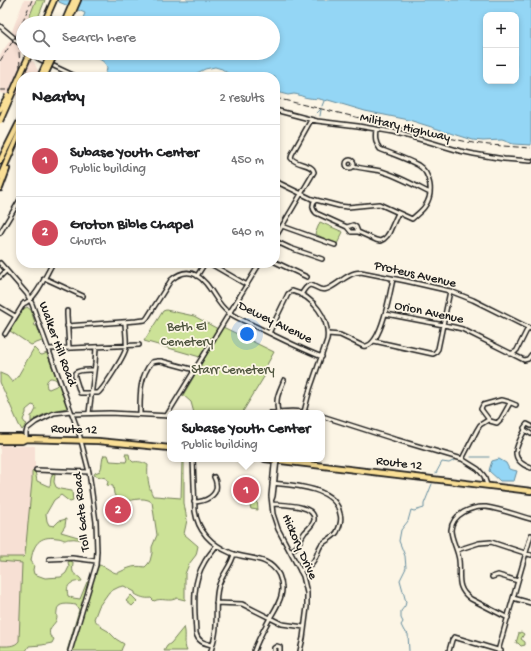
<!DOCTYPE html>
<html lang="en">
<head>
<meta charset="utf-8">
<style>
  :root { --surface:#fff; --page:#f2f2f2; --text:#202124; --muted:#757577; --line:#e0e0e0; --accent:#d1495b }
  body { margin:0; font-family:"Gochi Hand",sans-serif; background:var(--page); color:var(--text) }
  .controls { position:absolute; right:12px; top:12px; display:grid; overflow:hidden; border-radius:8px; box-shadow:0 2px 6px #0003 }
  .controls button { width:36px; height:36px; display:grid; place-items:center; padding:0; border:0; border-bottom:1px solid var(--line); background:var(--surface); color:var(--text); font:20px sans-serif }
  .you { position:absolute; left:247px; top:334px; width:14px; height:14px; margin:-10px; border:3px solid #fff; border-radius:50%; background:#1a73e8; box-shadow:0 0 0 6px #1a73e833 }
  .badge { display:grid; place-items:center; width:26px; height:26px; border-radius:50%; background:var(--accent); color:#fff; font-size:13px; font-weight:700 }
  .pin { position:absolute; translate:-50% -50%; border:2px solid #fff; box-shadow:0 1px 4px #0006 }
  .popup { position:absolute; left:167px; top:410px; width:158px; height:52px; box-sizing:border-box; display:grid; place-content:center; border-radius:8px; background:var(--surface); filter:drop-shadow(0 1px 3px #0005); font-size:13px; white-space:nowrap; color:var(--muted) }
  .popup b { font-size:15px; color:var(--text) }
  .popup::after { content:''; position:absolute; left:50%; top:100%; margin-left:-8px; border:8px solid transparent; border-top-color:var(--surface) }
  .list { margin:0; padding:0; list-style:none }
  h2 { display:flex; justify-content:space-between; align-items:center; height:52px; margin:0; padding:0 16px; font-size:17px }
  h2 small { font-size:13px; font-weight:400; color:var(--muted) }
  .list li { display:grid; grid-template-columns:26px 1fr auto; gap:12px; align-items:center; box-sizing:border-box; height:72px; padding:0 16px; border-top:1px solid var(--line) }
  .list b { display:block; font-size:15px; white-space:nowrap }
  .list p { margin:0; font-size:13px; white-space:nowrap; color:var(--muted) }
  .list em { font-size:13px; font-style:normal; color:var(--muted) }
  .icon { flex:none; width:22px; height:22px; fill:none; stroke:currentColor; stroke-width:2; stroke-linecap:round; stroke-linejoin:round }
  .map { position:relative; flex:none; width:531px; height:651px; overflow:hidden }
  .search { position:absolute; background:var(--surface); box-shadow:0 2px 6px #0003; left:16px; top:16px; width:264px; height:44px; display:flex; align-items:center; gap:10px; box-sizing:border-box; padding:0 14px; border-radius:22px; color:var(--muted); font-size:15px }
  .panel { position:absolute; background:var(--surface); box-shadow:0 2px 6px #0003; left:16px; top:72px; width:264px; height:196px; border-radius:16px }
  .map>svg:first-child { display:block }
  .built { fill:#f7e0d4 }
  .green { fill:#cce297; stroke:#747f5a; fill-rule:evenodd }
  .water { fill:#94d6f5; stroke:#648c9e; fill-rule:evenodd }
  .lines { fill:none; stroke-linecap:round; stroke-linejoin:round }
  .stream { stroke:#648c9e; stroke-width:1 }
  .minor-casing { stroke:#1c1c1c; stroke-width:6 }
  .highway-casing { stroke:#1c1c1c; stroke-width:8 }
  .minor { stroke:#fcf5e5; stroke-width:3 }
  .highway { stroke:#fadf96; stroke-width:4.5 }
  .rail { stroke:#1c1c1c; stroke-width:1; stroke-dasharray:6 3; stroke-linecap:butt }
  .highway-bridge-casing { stroke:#1c1c1c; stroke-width:8; stroke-linecap:butt }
  .highway-bridge { stroke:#fadf96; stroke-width:4.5 }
  .labels { text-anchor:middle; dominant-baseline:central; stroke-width:3.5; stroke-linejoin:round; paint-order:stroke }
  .street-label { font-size:13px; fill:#1c1c1c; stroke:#fcf5e5 }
  .park-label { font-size:13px; fill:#515741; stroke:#fcf5e5 }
</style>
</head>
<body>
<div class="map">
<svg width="531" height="651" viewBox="0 0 531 651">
  <rect width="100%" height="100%" fill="#fcf5e5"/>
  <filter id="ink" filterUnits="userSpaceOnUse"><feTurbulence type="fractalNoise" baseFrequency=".025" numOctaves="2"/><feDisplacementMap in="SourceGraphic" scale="8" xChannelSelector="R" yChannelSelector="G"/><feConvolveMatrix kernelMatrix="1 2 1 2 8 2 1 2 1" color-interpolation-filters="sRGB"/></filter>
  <g filter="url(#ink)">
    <path class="built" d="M24,0H36L27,23H23V39L22,42L14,35L12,31Z
      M11,39L21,48V58L22,60L29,59L34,62L39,73L42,77H21V96L0,93V55Z
      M0,445L35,446V473L20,648L0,647Z"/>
    <path class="green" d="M36,0H45L36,23H27Z
      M320,222L343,232L337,244L315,234Z
      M27,307L31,310L35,323H34L35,326H37L42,341L31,345L10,331L23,309Z
      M166,310L194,316L218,329L200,357L144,341L163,311Z
      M223,327L274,352L264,370L267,372L242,413H194L191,402L183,395Z
      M34,348L37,351L39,354L42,355L47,353L68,408C53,410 44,413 31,422V416L33,415L36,409L35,406L32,405L26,410V413L23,420L25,423L27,424L22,430L19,425L0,382V373L7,376L12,382H13L18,376ZM50,378C55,378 57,380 58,384L56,386L49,389L47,388C46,383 46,381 50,378Z
      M125,454H129L130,459L133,462C138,461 143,462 148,465C147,474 148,487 153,496H155L181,498L182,461V459H184V503L187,520L184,534L198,546L196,555L189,564L185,574V600L177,598C169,603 162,597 154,601L151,598C145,599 140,597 135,594V592L124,586L119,587L109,592L99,606L94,619L101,627L108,631L116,639L124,644L122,648L121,651H67L79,610L76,605C69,604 57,602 57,611C56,615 58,618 56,621C52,627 48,628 50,636L54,639L52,643L42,645L29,646L26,651H0V646C6,646 15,647 19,641L22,563L0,561V557H23L25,555L32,481V472L33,471H35L37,481L48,486H50L51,478L53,473L55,474L54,482L56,487L60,489L72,491L73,501L70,502L61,495L54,500L46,514L47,521L49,525L54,526L59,521L66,519L65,526L61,532L78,537L83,536L86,537V540C80,540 75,538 70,539C65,539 68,540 64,540C62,539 60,538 57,538C39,535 33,545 31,561L34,565L33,570L34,574L45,578L61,577L66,573L69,567L68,562L70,561L73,562C73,565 72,569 73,572C75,576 80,576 82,581C72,582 65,583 68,596L73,598L80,599L87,582L92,581L99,565C106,566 112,573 117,573C121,572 125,569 129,568C134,566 139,566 145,567L148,564L150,561L152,553V547L157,535L152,502C142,495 130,502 119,502L114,494L113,486L107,485L108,482L106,478L96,476L94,475L95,473L100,471C103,466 101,460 104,455H108L110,461L126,462L127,459Z
      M257,498L258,510L251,509C248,503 250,499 257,498Z
      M131,595L137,601L132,606L126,601Z
      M184,627C187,635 183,644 187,651H164L167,646L171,643Z
      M521,632L524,634L521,639L525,642V645L521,646L518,643H516L519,633Z"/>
    <path class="water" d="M59,0H531V145L513,144L502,140L483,141L473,140L409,120L365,111L328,100L325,101C320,98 315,99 309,98C304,98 299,94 294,94C292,94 290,95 288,95C284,94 279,93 275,91V77H233L222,69L215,67L205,69L195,74L190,77H107L105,75C106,72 108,68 106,65C104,60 91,55 86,53H273V23H81L85,13L59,2ZM486,15H516V81H486Z
      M499,459L506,463L509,469L517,471L514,481H500L489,471L490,467L492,461Z"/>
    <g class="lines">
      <path class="stream" d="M322,106L324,101
        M315,115L321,109
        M320,116L321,110
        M471,457H489
        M436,473L442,462L449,463L455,460
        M409,651L408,634L404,631L401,625L403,622L401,618V611L405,606L406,602L400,580L406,568L405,556L399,541L401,530L408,521L411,510L414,511L424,508V504L432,484"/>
      <g class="minor-casing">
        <path id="minor" d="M0,6L3,0
          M0,26L13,37
          M15,40L19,43
          M21,45L23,47
          M30,53L39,59L77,77
          M275,110L317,121L358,126L393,132L426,141L460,151L474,154L504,159L531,161
          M346 164a4 4 0 1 1 8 0a4 4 0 1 1-8 0Z
          M353,166C363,169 372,169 381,171C398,176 414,185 430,193
          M275,181L312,199L339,206L348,207L379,204L412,219C416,215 422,211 425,206C434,194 431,173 418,165C407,159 392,154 380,149C375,143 375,137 376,129
          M315,200C312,204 312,209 316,213L347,227L351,232H358L376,240L380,241L384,239L387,236L389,233L398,213
          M282,226L335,245
          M347,227L353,225L356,227L358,232
          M0,233L21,198
          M275,238L314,172C312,163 297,166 291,158L292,154L311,120
          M275,241L290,248L322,259
          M275,262L307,277
          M0,263L27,294L32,304L79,433L89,472L96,522L97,551L96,565L70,651
          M209,263L247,285
          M197,276L205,263
          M0,277L6,271
          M44,278L83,296
          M301,295C312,274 315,294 327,289C336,286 346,275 355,273C357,272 359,273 361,272L406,281L450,291L473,300L531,329
          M23,304C36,300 46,274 53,263
          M0,307L15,316
          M67,311V315L69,348
          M386,314L454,327L462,329L524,360L528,359L531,355
          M67,326L136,321L145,320L147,318L171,280C178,274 187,270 196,275C211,283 215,303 228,312C236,318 247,322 255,326C277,337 299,348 322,357
          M269,333L288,294L292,291C313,296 330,319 327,340L310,389L304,412
          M5,334L24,303
          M328,334L340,335L363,346C381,350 390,292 393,279
          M374,341L433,354L435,353L438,349L450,291
          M49,349L139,345
          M510,354L515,352L517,350L528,328
          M94,370C88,370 80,369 75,373V377L80,393H98C104,388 125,355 126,348C127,340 125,330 125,322
          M510,403L501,419L497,423L490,421L481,409L483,405L501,400C506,400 511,403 516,405
          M278,412C275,397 279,393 284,380
          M89,413L95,364L96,347
          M270,413C283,411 297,410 310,413
          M72,414L110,413L170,416
          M140,414C140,396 139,377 152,362L158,361H161L195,370
          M167,415L260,263
          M322,416L394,439L462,459L478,469L484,476L487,485
          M531,426L527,424L524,428L525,430C516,446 508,460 531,468
          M525,430L531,434
          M26,439V433L27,429L36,422L54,413L71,411
          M193,459L195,511C198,531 212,545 231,553C248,560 268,555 279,575C282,582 283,589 281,596C279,604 274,611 270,618C264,629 258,639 254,651
          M462,459L477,430L480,425L488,420
          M277,460L274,465L271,496L273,514L278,529L303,576L307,593V607L303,638L300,651
          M36,470L89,472
          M272,483C293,485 336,487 340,514C342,520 340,526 337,532C333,538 326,540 321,545C319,548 318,551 317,554C313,564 310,566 300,571
          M272,499L273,496L277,460
          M194,502C204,502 219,496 216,483C216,481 215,479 214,477
          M272,504C282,505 316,504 314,520C313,525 308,529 305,532C298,541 301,546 290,551
          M457,550L479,543L491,542L531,555
          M49,559L72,558L96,561
          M492,577L498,575L518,581
          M513,598L531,603
          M216,603L242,604L282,624L304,627
          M508,618L471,599C455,588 461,576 459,560C458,550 451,539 451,530C452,514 472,506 486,507C501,509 516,515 531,519
          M212,645C204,643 198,642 196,633C195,610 191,584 204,563C207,557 212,552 216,546
          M211,651C213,643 216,635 216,626C217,613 215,601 218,588C221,575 231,567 234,554
          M274,651V648L277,646L280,647V651
          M449,651L452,640L454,637L501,651
          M498,651L531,535"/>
      </g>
      <g class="highway-casing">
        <path id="highway" d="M44,23L54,0
          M64,23L74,0
          M68,23L78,0
          M0,161L21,119
          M0,177L21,129
          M0,188L7,169
          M0,437H21L26,439L98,441L170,448
          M0,441H22L26,439
          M265,459L531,491"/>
      </g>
      <use href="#minor" class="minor"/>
      <use href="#highway" class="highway"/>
      <path class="rail" d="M0,61L16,36L32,0
        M20,67L19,51L21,32
        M0,90H9
        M18,93H21
        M275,98L415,131L473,143L489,145L531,148"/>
      <g class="highway-bridge-casing">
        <path id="highway-bridge" d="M40,77L51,53
          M44,77L55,53
          M0,109L8,96
          M0,121L30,53"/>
      </g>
      <use href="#highway-bridge" class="highway-bridge"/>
    </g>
  </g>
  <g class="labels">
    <g class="street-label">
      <text transform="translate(405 128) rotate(13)">Military Highway</text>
      <text transform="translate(415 275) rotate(13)">Proteus Avenue</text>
      <text transform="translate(429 313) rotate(12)">Orion Avenue</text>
      <text transform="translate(275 323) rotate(26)">Dewey Avenue</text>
      <text transform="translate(57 344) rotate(70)">Walker Hill Road</text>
      <text transform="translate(74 430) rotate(2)">Route 12</text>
      <text transform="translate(399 464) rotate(7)">Route 12</text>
      <text transform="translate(82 512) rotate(-96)">Toll Gate Road</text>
      <text transform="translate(299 547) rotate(66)">Hickory Drive</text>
    </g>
    <g class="park-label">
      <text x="187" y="327">Beth El<tspan x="187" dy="15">Cemetery</tspan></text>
      <text x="233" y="370">Starr Cemetery</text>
    </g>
  </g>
</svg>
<div class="controls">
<button>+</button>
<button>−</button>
</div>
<div class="you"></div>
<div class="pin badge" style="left:246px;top:490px">1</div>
<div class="popup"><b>Subase Youth Center</b>Public building</div>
<div class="pin badge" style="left:118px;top:510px">2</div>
<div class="search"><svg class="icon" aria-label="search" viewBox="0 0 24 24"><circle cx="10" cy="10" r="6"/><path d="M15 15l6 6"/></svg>Search here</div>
<section class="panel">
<h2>Nearby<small>2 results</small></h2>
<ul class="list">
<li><span class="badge">1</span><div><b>Subase Youth Center</b><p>Public building</p></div><em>450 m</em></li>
<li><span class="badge">2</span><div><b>Groton Bible Chapel</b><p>Church</p></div><em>640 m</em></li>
</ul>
</section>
</div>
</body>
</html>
